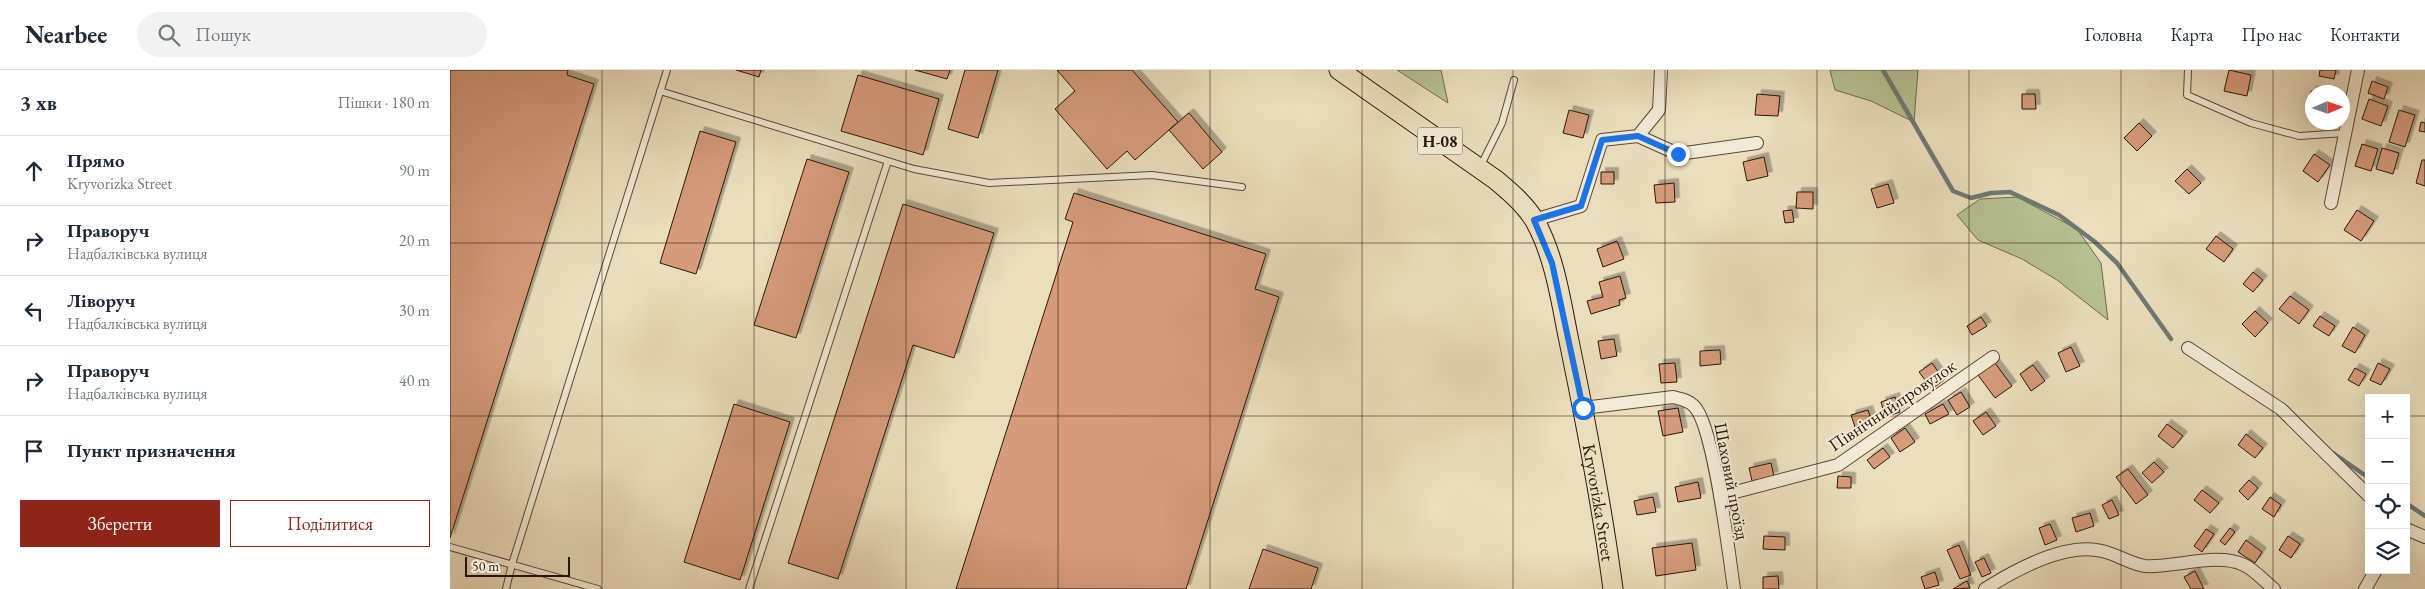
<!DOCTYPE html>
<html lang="uk">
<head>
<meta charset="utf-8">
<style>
  :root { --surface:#fff; --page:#f2f2f3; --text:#1f2937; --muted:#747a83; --line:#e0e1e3; --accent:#8f2418 }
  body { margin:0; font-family:"EB Garamond",serif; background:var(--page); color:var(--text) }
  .controls { position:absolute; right:15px; bottom:15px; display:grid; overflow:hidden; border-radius:0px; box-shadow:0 5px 20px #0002 }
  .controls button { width:45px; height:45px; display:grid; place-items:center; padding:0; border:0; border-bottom:1px solid var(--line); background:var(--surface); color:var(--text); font:25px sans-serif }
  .compass { position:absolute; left:1855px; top:15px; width:45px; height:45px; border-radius:50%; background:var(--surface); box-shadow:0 5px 20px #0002; rotate:88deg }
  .scale { position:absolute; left:15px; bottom:12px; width:105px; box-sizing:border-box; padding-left:5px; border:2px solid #2b150b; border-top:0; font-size:14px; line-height:18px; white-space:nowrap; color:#2b150b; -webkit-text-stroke:4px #f2ead4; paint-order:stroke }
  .stop { position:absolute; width:15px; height:15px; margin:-11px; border:4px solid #1a73e8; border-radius:50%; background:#fff }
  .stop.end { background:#1a73e8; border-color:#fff; box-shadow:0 1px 5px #0008 }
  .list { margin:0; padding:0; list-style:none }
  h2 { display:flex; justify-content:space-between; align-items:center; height:65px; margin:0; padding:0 20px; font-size:21px }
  h2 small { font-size:16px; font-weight:400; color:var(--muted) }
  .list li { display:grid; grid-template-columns:32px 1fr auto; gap:15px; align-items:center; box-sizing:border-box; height:70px; padding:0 20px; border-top:1px solid var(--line) }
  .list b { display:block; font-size:19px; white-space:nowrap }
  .list p { margin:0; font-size:16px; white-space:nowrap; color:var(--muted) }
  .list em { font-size:16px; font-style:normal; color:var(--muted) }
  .actions { display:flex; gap:10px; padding:15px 20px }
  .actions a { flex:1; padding:11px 0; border:1px solid var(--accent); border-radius:0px; text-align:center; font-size:18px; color:var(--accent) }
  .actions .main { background:var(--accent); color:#fff }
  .icon { flex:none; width:28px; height:28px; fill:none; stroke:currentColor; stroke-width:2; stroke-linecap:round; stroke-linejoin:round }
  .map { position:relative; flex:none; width:1975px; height:519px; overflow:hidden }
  header { display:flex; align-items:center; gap:30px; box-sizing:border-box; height:70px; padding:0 25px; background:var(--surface); border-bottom:1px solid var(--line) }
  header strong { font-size:24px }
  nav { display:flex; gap:28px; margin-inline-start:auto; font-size:18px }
  .search { width:350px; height:45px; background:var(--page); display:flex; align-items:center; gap:12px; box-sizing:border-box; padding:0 18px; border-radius:28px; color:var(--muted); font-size:19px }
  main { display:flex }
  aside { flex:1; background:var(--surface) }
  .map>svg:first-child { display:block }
  .green { fill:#b6c192; stroke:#706b4e }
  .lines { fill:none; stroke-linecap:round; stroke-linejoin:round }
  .stream { stroke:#6e7973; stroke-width:4.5 }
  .building { fill:#d69b7a; stroke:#2b150b; filter:url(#shadow) }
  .service-casing { stroke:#5b4738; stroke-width:8 }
  .minor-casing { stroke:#5b4738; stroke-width:14 }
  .primary-casing { stroke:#2b150b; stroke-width:21 }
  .service { stroke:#f2ead4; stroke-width:6 }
  .minor { stroke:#f2ead4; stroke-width:12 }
  .primary { stroke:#ebdebd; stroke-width:19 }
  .route { stroke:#1a73e8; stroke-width:6 }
  .grid { fill:none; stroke:#2b150b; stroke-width:1; stroke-opacity:0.55 }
  .labels { text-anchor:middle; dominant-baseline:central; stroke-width:4; stroke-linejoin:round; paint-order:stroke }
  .shield { fill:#f2ead4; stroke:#675547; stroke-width:1 }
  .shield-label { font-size:16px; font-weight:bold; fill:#2b150b }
  .street-label { font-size:18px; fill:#2b150b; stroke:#f2ead4 }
</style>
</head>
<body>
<header>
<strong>Nearbee</strong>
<div class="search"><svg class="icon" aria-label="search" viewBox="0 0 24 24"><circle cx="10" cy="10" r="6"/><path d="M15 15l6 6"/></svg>Пошук</div>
<nav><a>Головна</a><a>Карта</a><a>Про нас</a><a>Контакти</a></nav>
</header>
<main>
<aside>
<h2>3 хв<small>Пішки · 180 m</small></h2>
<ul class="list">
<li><svg class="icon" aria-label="ahead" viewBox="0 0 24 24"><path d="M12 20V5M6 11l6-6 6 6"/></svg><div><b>Прямо</b><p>Kryvorizka Street</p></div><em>90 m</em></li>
<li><svg class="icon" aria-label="right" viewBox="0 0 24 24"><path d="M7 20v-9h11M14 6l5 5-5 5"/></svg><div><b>Праворуч</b><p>Надбалківська вулиця</p></div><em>20 m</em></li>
<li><svg class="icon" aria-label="left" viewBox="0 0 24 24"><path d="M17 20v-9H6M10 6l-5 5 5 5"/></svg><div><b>Ліворуч</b><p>Надбалківська вулиця</p></div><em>30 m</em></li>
<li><svg class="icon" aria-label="right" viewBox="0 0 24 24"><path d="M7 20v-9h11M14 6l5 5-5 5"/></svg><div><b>Праворуч</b><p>Надбалківська вулиця</p></div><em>40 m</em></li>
<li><svg class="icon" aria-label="arrive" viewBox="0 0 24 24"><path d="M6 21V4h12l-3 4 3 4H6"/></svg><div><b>Пункт призначення</b></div></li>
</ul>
<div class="actions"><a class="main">Зберегти</a><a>Поділитися</a></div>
</aside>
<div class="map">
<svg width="1975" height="519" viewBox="0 0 1975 519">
  <defs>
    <filter id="shadow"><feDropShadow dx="4.5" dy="-4.5" stdDeviation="0" flood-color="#0004"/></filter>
  </defs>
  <rect width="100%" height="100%" fill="#ebdebd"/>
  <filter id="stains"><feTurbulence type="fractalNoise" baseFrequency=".004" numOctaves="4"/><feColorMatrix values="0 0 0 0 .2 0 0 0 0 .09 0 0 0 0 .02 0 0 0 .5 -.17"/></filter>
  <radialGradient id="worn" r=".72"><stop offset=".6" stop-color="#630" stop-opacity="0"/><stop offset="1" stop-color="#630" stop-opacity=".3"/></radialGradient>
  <path class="green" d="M947,0H991L998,33Z
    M1380,0H1468L1464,52L1421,31L1385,20Z
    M1567,127L1627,159L1651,193L1658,250L1607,210L1572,189L1528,170L1507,145L1530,129Z"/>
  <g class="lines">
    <path class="stream" d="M1433,0L1503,121L1521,128L1541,123L1560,122L1609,145L1645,172L1667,193L1721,269
      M1883,383L1919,408
      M1956,433L1975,446"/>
  </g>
  <path class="building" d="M0,0H118L117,5L144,14L0,468Z
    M286,0H311L309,7Z
    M465,0H500L497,9Z
    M515,0H548L528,68L498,59Z
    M607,0H682L728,52L685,90L677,81L657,99L605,39L625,21Z
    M1779,0L1801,5L1797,26L1774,21Z
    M1870,0H1886L1884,9L1869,6Z
    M408,5L489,29L473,85L391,61Z
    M1922,11L1938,17L1934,29L1918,23Z
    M1861,21L1877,22H1862V35L1860,34Z
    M1307,24L1330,26L1328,46L1305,45Z
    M1572,24H1585L1586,39H1572Z
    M1919,29L1938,36L1931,56L1912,49Z
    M1119,40L1139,45L1133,68L1113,63Z
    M1949,40L1965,45L1955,77L1939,72Z
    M739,43L772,82L753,99L719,60Z
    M1971,52L1975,53V62L1969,61Z
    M1689,53L1702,66L1687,81L1674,68Z
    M250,61L286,72L246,204L210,193Z
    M1912,74L1928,79L1921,101L1905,96Z
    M1932,78L1949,83L1943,104L1926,99Z
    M1864,84L1880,95L1868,112L1853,101Z
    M1314,87L1318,106L1297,111L1293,92Z
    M357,89L399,102L346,268L304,255Z
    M1972,90H1975V116L1966,113Z
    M1737,99L1751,113L1739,124L1725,111Z
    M1151,102H1164V114H1151Z
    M1224,113L1225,132L1206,133L1204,115Z
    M1438,114L1444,133L1427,138L1421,119Z
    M1347,122H1363V139L1346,138Z
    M624,123L816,184L805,219L829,227L736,519H506L623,152L615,149Z
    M453,134L544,163L504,288L463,275L388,509L338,493Z
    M1342,140L1344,152L1335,153L1333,141Z
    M1907,140L1924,151L1911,171L1894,160Z
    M1766,166L1783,179L1774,192L1756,179Z
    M1167,171L1174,189L1153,197L1147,179Z
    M1803,202L1813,210L1803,222L1793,214Z
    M1170,206L1176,228L1169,230L1170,235L1141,244L1137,231L1153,227L1149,212Z
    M1840,226L1859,240L1849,254L1829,239Z
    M1805,241L1818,253L1805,267L1792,254Z
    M1870,246L1885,256L1879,266L1863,256Z
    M1531,247L1537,256L1522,265L1517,256Z
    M1903,257L1915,265L1905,283L1892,276Z
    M1164,269L1167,286L1151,289L1148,271Z
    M1621,277L1630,296L1616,302L1608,283Z
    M1270,280L1271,294L1250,296V281Z
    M1225,293L1227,312L1211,313L1209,294Z
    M1482,293L1494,310L1482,319L1469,302Z
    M1545,293L1562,316L1545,328L1528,305Z
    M1928,293L1940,299L1931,315L1920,310Z
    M1583,295L1595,311L1581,321L1570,304Z
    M1905,298L1916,304L1909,316L1898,310Z
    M1511,322L1520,337L1507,345L1498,330Z
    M1445,327L1450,342L1435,347L1431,332Z
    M284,334L340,352L290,510L234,492Z
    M1493,334L1499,344L1480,354L1475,344Z
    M1228,338L1233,362L1213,366L1208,341Z
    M1418,340L1423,355L1406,360L1401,345Z
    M1536,342L1546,356L1533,365L1523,351Z
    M1717,354L1733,366L1723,378L1708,366Z
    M1455,358L1465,372L1450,382L1441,368Z
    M1796,364L1813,378L1805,388L1788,375Z
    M1433,378L1440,387L1424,399L1417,390Z
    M1704,392L1714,402L1702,413L1692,403Z
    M1321,393L1324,406L1302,411L1299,398Z
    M1678,399L1698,425L1686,434L1666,407Z
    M1388,406L1401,407V418H1387Z
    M1799,410L1808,418L1798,430L1789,421Z
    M1248,412L1251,428L1228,432L1225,417Z
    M1752,420L1769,433L1760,443L1744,430Z
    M1203,427L1206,442L1187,445L1184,431Z
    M1820,427L1831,435L1824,447L1812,439Z
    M1662,430L1669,445L1659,449L1652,435Z
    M1640,443L1644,456L1626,462L1622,448Z
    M1600,454L1607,470L1595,475L1589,458Z
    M1780,458L1785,462L1775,475L1770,471Z
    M1756,459L1764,464L1752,482L1744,476Z
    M1314,466L1335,467V480L1313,479Z
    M1838,466L1850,474L1841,488L1829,480Z
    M1796,470L1812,482L1805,493L1788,482Z
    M1242,473L1246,500L1206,506L1202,478Z
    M1509,475L1521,505L1510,509L1497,480Z
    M813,479L868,498L861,519H799Z
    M1534,488L1541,503L1532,507L1525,492Z
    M1745,501L1754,519H1741L1734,507Z
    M1485,502L1489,515L1475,519L1471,507Z
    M1328,506L1329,519H1313V507Z
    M1517,511L1520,518L1503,519Z"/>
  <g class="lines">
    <g class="service-casing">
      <path id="service" d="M1738,0L1737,25L1801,53L1849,66L1895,63
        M210,21L464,99L539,113L702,105L792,117
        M1030,97L1052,53L1064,10
        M0,477L148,519
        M56,519L62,494L217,0
        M299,519L438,91"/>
    </g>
    <g class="minor-casing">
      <path id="minor" d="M1188,66L1228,84L1307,73
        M1881,133L1908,0
        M1084,150L1131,136L1152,70L1188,66L1209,40L1211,0
        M1738,278L1831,339L1919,426
        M1133,338L1223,327C1231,329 1238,330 1244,336C1264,356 1279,485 1284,519
        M1270,426L1388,395L1543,287
        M1956,459L1975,467
        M1535,519C1565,500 1615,472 1652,481C1666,484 1681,494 1695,496C1725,498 1767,482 1794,495C1805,500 1815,512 1824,519
        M1915,519L1926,500"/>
    </g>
    <g class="primary-casing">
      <g id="primary">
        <path id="s1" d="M889,0L1046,110C1060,122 1075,134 1085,151C1105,187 1111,232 1119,271C1136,353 1152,436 1163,519"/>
      </g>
    </g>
    <use href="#service" class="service"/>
    <use href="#minor" class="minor"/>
    <use href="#primary" class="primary"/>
  </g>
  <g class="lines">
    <path class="route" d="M1133,338L1102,193L1084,150L1131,136L1152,70L1188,66L1228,84"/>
  </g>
  <path class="grid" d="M152,0V519M304,0V519M456,0V519M608,0V519M760,0V519M912,0V519M1063,0V519M1215,0V519M1367,0V519M1519,0V519M1671,0V519M1823,0V519M0,173H1975M0,346H1919M1956,346H1975"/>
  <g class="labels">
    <rect class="shield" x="967.5" y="57.5" width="45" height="27" rx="4"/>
    <g class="shield-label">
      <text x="990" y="71">Н-08</text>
    </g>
    <g class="street-label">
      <text transform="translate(1442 335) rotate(-34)">Північний провулок</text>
      <text transform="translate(1282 411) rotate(79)">Шаховий проїзд</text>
      <text stroke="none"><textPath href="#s1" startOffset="538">Kryvorizka Street</textPath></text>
    </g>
  </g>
  <rect width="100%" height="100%" filter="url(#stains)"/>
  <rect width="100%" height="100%" fill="url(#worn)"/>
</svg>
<div class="controls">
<button>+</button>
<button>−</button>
<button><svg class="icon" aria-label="locate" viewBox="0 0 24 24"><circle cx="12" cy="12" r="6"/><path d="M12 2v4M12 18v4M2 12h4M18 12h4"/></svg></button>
<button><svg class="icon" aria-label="layers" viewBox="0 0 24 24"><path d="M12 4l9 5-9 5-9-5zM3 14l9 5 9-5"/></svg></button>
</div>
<svg class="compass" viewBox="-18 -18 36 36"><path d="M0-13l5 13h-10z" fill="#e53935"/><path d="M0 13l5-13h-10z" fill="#747a83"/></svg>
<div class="scale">50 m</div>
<div class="stop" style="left:1133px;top:338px"></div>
<div class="stop end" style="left:1228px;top:84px"></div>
</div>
</main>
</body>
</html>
